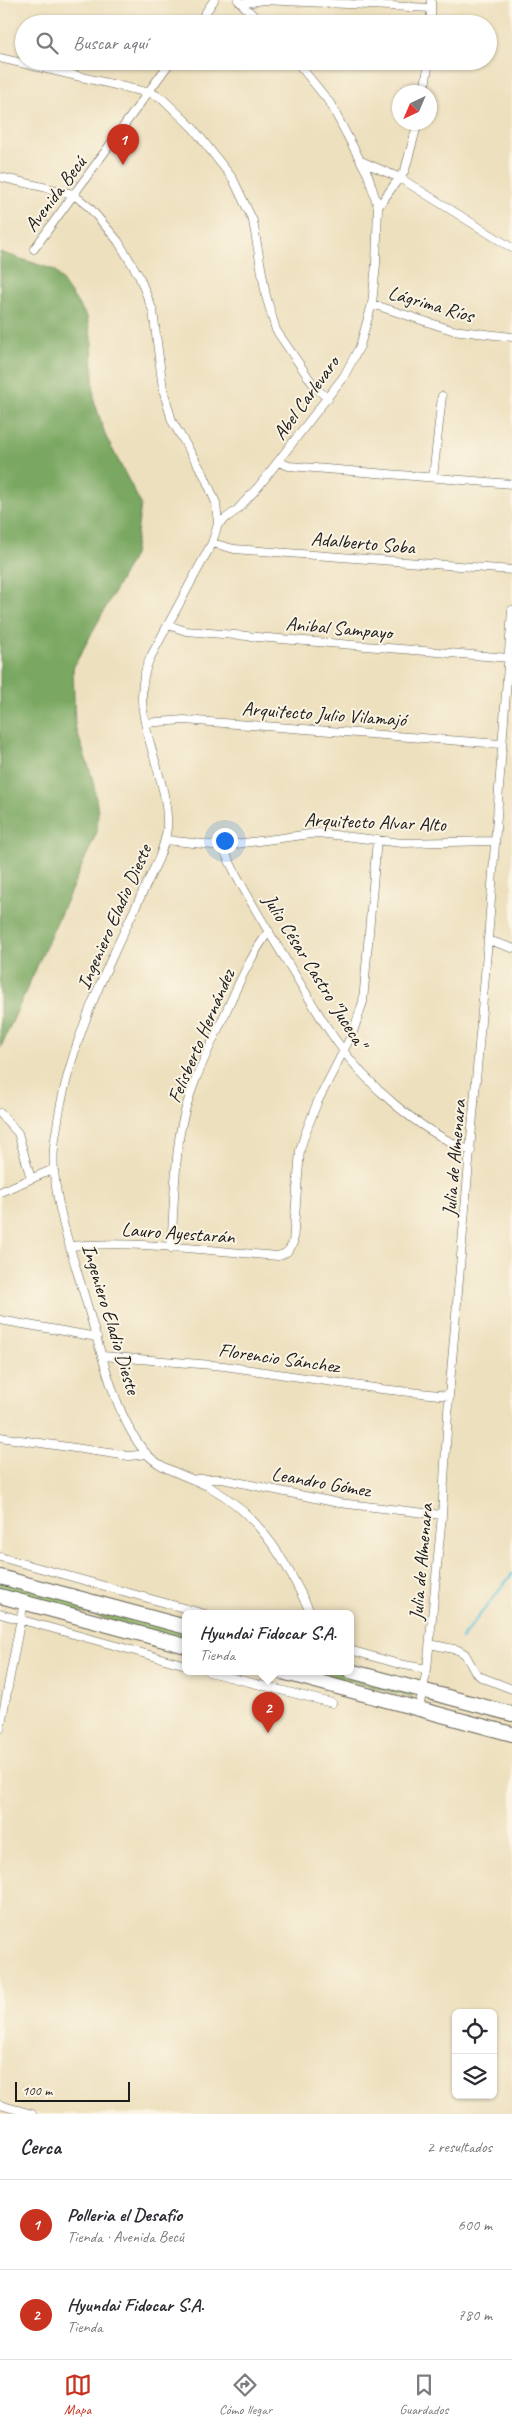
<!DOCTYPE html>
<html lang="es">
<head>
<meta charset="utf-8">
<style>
  :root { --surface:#fff; --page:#f7f7f7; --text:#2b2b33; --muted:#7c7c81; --line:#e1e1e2; --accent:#c8321e }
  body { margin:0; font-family:Caveat,sans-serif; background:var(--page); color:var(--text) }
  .controls { position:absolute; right:15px; bottom:15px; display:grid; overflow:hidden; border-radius:8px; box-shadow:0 1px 4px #0004 }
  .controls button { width:45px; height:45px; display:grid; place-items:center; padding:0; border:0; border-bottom:1px solid var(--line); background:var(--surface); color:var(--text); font:25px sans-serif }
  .compass { position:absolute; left:392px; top:85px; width:45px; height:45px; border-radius:50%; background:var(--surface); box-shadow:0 1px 4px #0004; rotate:224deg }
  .scale { position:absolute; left:15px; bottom:12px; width:115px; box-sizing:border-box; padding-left:5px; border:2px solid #1c1c1c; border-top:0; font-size:14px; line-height:18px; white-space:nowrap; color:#1c1c1c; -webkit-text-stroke:4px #fcf5e5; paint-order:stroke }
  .you { position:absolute; left:224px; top:840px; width:18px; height:18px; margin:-12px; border:4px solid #fff; border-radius:50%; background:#1a73e8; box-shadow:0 0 0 8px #1a73e833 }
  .badge { display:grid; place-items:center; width:32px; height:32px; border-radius:50%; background:var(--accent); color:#fff; font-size:16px; font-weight:700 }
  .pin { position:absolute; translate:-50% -41px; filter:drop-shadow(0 1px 2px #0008) }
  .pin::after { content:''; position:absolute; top:26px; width:18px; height:15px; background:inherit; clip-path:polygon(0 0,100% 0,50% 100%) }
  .popup { position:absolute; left:182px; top:1610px; width:172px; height:65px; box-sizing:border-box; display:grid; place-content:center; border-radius:8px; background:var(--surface); filter:drop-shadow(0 1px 4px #0005); font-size:16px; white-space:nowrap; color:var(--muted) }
  .popup b { font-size:19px; color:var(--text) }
  .popup::after { content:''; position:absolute; left:50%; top:100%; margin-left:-10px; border:10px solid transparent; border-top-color:var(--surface) }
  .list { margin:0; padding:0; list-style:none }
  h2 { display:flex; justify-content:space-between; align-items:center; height:65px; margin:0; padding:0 20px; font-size:21px }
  h2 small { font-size:16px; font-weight:400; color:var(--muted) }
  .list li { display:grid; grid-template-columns:32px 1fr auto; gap:15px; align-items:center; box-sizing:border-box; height:90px; padding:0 20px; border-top:1px solid var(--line) }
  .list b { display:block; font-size:19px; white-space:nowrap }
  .list p { margin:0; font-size:16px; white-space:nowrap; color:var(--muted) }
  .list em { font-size:16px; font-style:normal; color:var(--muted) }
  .icon { flex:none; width:28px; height:28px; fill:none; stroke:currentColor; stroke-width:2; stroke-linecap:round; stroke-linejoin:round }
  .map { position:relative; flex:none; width:512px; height:2114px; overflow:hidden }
  .search { position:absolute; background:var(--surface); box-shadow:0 1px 4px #0004; left:15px; right:15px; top:15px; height:55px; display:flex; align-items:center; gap:12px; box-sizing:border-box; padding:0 18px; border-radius:28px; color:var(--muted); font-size:19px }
  .sheet { height:245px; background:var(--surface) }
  nav { display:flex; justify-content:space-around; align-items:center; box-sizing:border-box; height:70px; border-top:1px solid var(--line); background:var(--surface); font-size:14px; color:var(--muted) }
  nav a { display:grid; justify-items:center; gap:2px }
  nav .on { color:var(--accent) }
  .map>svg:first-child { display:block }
  .green { fill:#98c26f; stroke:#5a6f46 }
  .forest { fill:#7aa862; stroke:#4b623f }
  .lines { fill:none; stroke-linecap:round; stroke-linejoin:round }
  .stream { stroke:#5fc1dd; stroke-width:2.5 }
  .street-casing { stroke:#656155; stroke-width:9 }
  .highway-casing { stroke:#656155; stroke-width:16 }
  .street { stroke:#fff; stroke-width:8 }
  .highway { stroke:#fff; stroke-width:14 }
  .labels { text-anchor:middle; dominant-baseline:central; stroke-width:4; stroke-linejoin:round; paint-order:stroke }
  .street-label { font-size:20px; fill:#1c1c1c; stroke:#fcf5e5 }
</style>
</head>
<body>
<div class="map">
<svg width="512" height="2114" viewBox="0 0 512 2114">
  <rect width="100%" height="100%" fill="#fcf5e5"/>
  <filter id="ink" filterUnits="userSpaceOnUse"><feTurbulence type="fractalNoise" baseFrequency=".02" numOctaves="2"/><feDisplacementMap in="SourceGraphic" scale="10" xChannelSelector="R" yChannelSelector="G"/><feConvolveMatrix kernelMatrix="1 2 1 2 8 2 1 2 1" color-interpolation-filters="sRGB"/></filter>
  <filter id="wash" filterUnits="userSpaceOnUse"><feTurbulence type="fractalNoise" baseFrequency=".0096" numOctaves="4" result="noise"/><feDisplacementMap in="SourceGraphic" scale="20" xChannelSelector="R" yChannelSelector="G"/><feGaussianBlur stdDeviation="1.12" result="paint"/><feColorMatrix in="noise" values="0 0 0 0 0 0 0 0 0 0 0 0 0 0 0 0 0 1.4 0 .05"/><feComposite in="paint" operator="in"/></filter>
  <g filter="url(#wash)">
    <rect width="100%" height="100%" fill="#ede0be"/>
    <path class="green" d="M0,1581L185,1631V1640L0,1590Z
      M317,1672H337L411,1692L413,1695L410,1697Z
      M430,1698L512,1719V1724L431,1702Z"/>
    <path class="forest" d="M0,252L55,270L87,317L92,343L94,400L106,437L141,504L134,555L73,668L75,726L93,780L98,811L97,832L0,1049Z"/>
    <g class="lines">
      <path class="stream" d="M461,1639L512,1574"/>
    </g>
  </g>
  <g filter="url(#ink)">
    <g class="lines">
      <g class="street-casing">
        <path id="street" d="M238,0L262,24
          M431,0V24
          M242,4L263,0L431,8
          M198,24L214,0
          M0,58L154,94L163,99L193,128L233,179L253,221L266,296L276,330L315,387L328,399
          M424,92L429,61
          M363,162L400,178L512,248
          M0,177L73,194L89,207L118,241L139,276L153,311L163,389L172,421L204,475L216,503L218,524L212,543L150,658C124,715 170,771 167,828C166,839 162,849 159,858C120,941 75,1024 59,1114C56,1133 52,1151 54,1170C58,1219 77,1268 90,1315C102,1356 117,1419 145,1452C162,1472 191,1476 213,1489C262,1517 288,1565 311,1614
          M378,207L405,170L418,122
          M34,249L171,61
          M372,304L452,330L512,337
          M279,462L289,466L512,484
          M433,477L442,396
          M218,524L237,510L259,486L344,376L360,346L372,304L376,264L378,207L368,175L330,103L296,61
          M212,543L234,549L512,570
          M168,625L186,631L509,658
          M145,723L184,720L501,744
          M165,840L222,846L318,833L402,843L495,841
          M222,846C241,887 265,926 289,965C304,989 318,1015 335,1039C366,1085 419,1131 471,1151
          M488,940L512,948
          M0,1113L18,1133L31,1179
          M0,1192L54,1169
          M71,1246C139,1240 210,1251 278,1256C286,1254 289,1251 293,1243L300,1150L305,1134L317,1103L353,1032L363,1002L377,839
          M171,1248C174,1210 174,1171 180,1133C187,1092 207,1053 224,1016C237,987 250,957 269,931
          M0,1320L97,1337
          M103,1356L224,1366L381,1389L449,1396
          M0,1437L129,1456L147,1454
          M197,1479H222L339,1503L442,1515
          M0,1557L205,1614
          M0,1614L186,1665
          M430,1644L458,1650L465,1654L475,1672L481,1677L512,1689
          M350,1650L399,1664L427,1669
          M209,1672L332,1703
          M419,1708L427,1669L442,1515L449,1396L488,940L512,610
          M0,1729L24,1602
          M0,2105L32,2114"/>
      </g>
      <g class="highway-casing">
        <path id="highway" d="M0,1577L186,1627
          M0,1596L186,1646
          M350,1671L512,1714
          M282,1672L512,1734"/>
      </g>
      <use href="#street" class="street"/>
      <use href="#highway" class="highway"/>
    </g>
  </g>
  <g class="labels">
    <g class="street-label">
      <text transform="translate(55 194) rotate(-53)">Avenida Becú</text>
      <text transform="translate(431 304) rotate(16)">Lágrima Ríos</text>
      <text transform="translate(306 398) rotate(-54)">Abel Carlevaro</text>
      <text transform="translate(363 543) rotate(5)">Adalberto Soba</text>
      <text transform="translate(339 628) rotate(5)">Anibal Sampayo</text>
      <text transform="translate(324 714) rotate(4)">Arquitecto Julio Vilamajó</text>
      <text transform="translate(375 822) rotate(2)">Arquitecto Alvar Alto</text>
      <text transform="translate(114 917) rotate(-66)">Ingeniero Eladio Dieste</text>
      <text transform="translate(315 971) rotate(58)">Julio César Castro "Juceca"</text>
      <text transform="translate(201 1036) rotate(-67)">Felisberto Hernández</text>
      <text transform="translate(454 1158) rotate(-85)">Julia de Almenara</text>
      <text transform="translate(178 1233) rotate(4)">Lauro Ayestarán</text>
      <text transform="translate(111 1319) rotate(73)">Ingeniero Eladio Dieste</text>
      <text transform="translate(279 1358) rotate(8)">Florencio Sánchez</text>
      <text transform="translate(321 1482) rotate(10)">Leandro Gómez</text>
      <text transform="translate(421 1562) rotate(-85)">Julia de Almenara</text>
    </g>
  </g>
</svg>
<div class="controls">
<button><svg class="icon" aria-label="locate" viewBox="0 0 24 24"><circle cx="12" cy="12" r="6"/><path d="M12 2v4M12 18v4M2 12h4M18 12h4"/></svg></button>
<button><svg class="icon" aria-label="layers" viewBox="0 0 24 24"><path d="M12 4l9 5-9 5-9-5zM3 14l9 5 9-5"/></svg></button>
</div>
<svg class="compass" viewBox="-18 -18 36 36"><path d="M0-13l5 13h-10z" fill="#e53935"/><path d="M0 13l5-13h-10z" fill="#7c7c81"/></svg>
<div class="scale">100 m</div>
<div class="you"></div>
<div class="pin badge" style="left:123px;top:165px">1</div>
<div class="pin badge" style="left:268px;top:1733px">2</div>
<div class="popup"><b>Hyundai Fidocar S.A.</b>Tienda</div>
<div class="search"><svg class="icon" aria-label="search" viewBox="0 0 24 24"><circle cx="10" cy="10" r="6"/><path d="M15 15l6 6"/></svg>Buscar aquí</div>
</div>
<section class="sheet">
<h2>Cerca<small>2 resultados</small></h2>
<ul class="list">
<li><span class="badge">1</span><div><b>Polleria el Desafío</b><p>Tienda · Avenida Becú</p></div><em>600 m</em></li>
<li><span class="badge">2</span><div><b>Hyundai Fidocar S.A.</b><p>Tienda</p></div><em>780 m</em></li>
</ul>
</section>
<nav>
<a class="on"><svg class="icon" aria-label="map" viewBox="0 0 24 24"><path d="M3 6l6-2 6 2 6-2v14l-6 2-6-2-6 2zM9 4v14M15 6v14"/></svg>Mapa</a>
<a><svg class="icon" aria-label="directions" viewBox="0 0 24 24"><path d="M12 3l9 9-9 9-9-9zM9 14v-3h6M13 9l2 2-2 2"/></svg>Cómo llegar</a>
<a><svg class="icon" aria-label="saved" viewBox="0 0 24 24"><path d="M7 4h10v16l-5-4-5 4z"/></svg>Guardados</a>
</nav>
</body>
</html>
